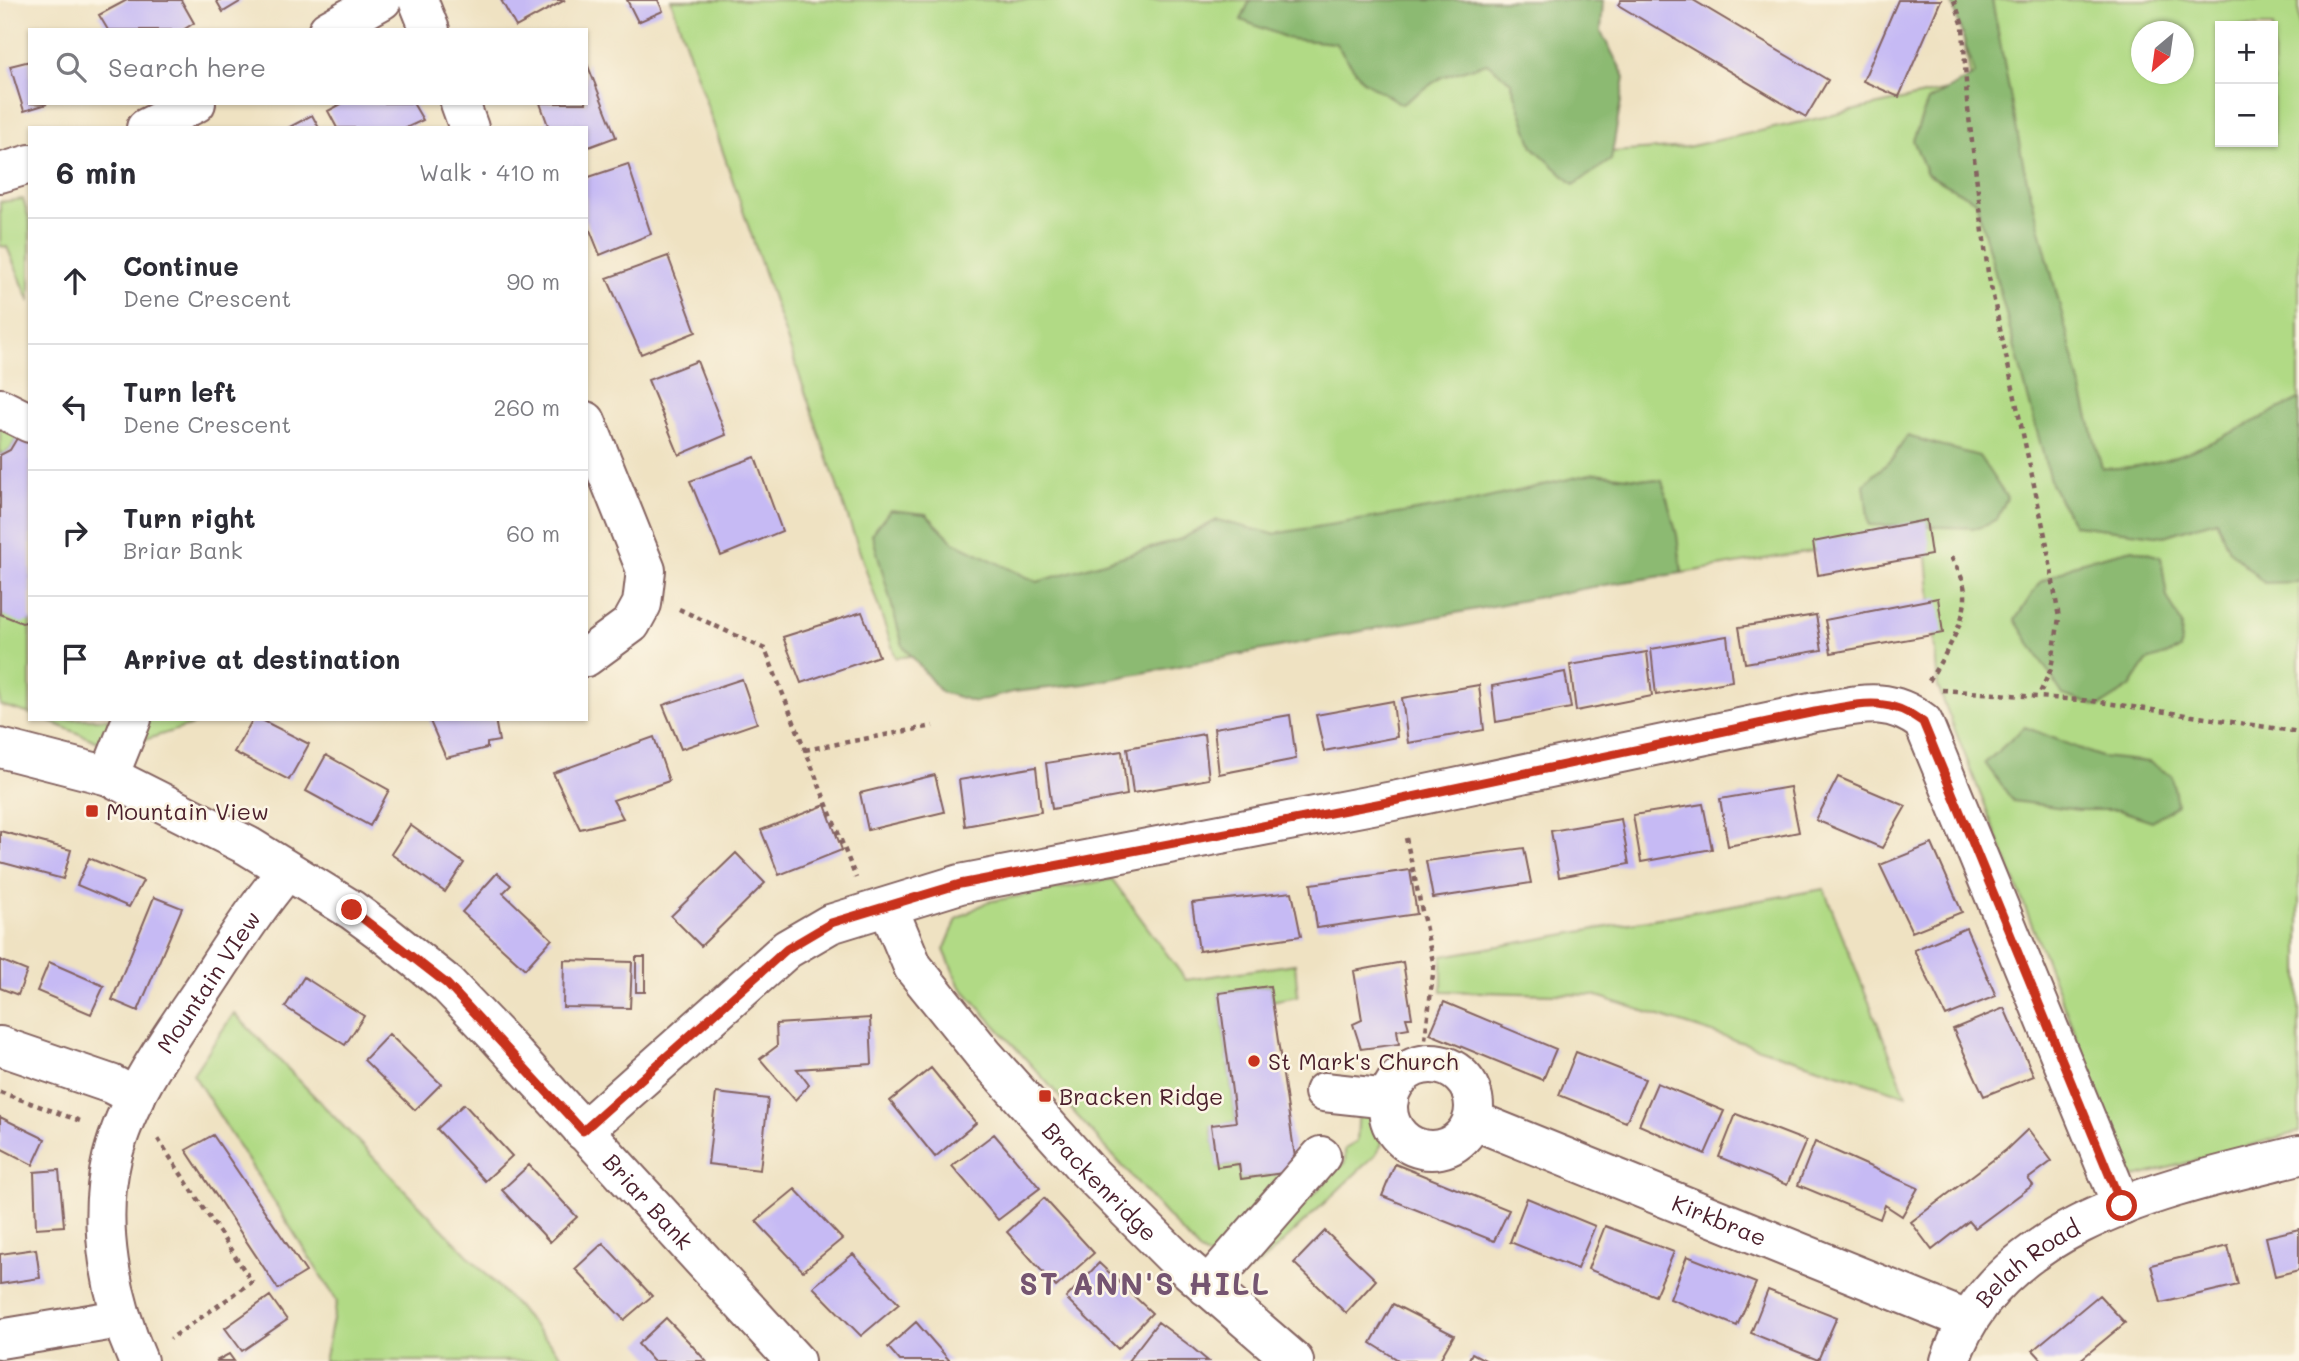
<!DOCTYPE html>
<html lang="en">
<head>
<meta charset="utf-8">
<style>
  :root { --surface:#fff; --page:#f7f7f7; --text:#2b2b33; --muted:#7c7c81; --line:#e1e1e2 }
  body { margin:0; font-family:Mali,sans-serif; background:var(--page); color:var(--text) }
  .controls { position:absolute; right:21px; top:21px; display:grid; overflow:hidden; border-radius:0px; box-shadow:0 2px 5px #0004 }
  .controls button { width:63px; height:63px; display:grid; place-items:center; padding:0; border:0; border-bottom:2px solid var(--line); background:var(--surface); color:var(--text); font:35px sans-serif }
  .compass { position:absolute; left:2131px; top:21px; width:63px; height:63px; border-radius:50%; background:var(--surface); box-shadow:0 2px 5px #0004; rotate:209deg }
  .stop { position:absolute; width:21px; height:21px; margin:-16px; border:5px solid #c8321e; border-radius:50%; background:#fff }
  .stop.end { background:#c8321e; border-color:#fff; box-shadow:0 2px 7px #0008 }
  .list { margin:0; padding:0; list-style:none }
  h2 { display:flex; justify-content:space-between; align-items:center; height:91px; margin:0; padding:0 28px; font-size:30px }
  h2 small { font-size:23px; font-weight:400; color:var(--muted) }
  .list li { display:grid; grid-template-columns:46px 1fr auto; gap:21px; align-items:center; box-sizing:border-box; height:126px; padding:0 28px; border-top:2px solid var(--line) }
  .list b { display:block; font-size:26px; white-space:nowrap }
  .list p { margin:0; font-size:23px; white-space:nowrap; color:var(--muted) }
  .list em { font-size:23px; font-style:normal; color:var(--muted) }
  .icon { flex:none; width:38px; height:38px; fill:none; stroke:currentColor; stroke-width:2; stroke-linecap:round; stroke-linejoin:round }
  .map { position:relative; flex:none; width:2299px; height:1361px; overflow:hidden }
  .search { position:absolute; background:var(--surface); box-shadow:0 2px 5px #0004; left:28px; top:28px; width:560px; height:77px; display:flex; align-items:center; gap:18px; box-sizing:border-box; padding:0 24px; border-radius:0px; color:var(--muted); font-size:26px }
  .panel { position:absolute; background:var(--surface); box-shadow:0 2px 5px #0004; left:28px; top:126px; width:560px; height:595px; border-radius:0px }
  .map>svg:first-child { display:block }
  .green { fill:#b1da85; stroke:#7e7c58; stroke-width:2; fill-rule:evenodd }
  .forest { fill:#8cba72; stroke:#6b6c4e; stroke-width:2 }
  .building { fill:#c6baf4 }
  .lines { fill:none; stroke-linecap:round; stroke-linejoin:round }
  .minor-casing { stroke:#846360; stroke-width:42 }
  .path { stroke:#846360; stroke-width:4.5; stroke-dasharray:5 5; stroke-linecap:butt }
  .minor { stroke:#fff; stroke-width:38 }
  .route { stroke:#c8321e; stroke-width:9 }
  .poi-dot { fill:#c8321e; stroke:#fcf5e5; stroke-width:2.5 }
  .labels { text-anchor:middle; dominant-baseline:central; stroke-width:5; stroke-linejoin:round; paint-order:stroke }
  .poi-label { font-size:23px; fill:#4a1f2b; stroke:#fcf5e5; text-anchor:start }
  .street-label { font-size:23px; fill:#4a1f2b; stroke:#fcf5e5 }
  .district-label { font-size:30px; font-weight:bold; letter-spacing:2px; fill:#755571; stroke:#fcf5e5 }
</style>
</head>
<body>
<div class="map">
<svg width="2299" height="1361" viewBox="0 0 2299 1361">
  <rect width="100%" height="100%" fill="#fcf5e5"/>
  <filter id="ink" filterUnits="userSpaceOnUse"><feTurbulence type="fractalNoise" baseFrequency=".0143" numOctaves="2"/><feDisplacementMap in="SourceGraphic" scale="14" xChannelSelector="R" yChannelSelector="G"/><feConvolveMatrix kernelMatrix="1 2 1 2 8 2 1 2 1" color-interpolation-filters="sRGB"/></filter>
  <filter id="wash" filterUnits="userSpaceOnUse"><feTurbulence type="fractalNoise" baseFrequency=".00686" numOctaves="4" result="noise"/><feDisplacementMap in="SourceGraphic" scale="28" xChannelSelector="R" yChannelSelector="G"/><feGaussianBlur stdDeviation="1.57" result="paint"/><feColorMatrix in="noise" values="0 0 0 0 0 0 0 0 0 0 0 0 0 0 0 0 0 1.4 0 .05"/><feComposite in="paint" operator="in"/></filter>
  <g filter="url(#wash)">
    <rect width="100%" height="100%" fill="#efe2c2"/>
    <path class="green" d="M671,0H1543L1581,154L1687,147L1970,85L1973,92L1957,0H2299V1132L2132,1178L1938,687L1925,532L1682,573L1678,545L896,658ZM2220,26H2273V142H2220ZM2142,32H2184V74H2142Z
      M23,199L30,222V302L7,247L0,246V202Z
      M0,414L23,428L10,450L0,455Z
      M0,614L30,621V714L0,705Z
      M44,719H114L105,745Z
      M134,719H211L135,743Z
      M1112,879L1186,980L1295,964L1298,996L1272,1001L1270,986L1219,993L1236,1122L1211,1126L1218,1167L1239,1164L1242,1179L1297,1171L1301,1207L1345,1162V1149L1357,1142L1359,1105L1376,1114L1382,1144L1375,1155L1260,1264L1241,1275L1199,1251L959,985L944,950L957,919L987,902Z
      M1824,889L1906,1095L1594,995L1442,991V956Z
      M234,1013L509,1298L566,1361H324L337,1301L193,1074Z"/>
    <path class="forest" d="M1250,0H1603L1601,32L1625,77L1611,160L1574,185L1533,147L1511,82L1487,63L1442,77L1402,104L1363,81L1335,43L1290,39L1241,20Z
      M1951,0H1992L2024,168L2102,468C2172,471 2238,428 2299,399V582L2264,583L2229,550L2216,520L2164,536L2074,525L2051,484L1976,201L1927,174L1913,140L1928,101L1975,74Z
      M1907,436L1979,456L2007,498L1997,519L1979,528L1869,525L1864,484L1893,458Z
      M1594,473L1662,481L1677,535L1682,573L1592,587L1085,684L1013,692L975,702L941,692L903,646L872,534L890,510L926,514L954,542L1037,582L1181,539L1217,520L1273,534L1471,502Z
      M2133,549L2161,557L2167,597L2182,625L2180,650L2147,661L2130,687L2099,707L2063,695L2015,620L2040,582L2083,561Z
      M2025,727L2101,757L2149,762L2172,776L2177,805L2152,821L2119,810H2078L2013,801L1985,763Z"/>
    <g id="blocks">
      <path class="building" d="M127,0H181L194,23L183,30H108L99,15Z
        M216,0H243L223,12Z
        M501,0H565L516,27Z
        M627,0H658L663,11L638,22Z
        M1621,0H1693L1828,80L1806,117L1618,5Z
        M1898,0H1941L1899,97L1863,81Z
        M30,61V103L47,104L24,111L10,66Z
        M586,61L616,137L586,148V128H549L540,103H586Z
        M343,103H413L423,120L406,128H337L328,111Z
        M312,115L319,128H288Z
        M628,164L651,234L600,255L586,220V178Z
        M668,256L696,332L641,354L607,278Z
        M697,361L726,435L679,455L648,380Z
        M23,428L30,432V621L22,623L0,614V455L10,450Z
        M755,457L782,531L721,556L690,481Z
        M1926,520L1931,555L1818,575L1813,542Z
        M1938,598L1943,633L1831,653L1825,620Z
        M862,612L879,656L801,683L783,637Z
        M1816,615L1822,650L1745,663L1739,627Z
        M1727,636L1732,681L1656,695L1651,649Z
        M1647,652L1652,696L1576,711L1570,665Z
        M1565,672L1571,708L1496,722L1492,686Z
        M742,679L757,723L681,749L663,705Z
        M1479,685L1484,730L1408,743L1402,698Z
        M1393,701L1397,737L1324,751L1316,715Z
        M1290,715L1296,759L1219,774L1214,728Z
        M253,719H260L309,744L289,780L234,752Z
        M429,719H495L499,741L487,743V748L446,758Z
        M1204,734L1209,779L1133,793L1127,748Z
        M654,737L669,781L613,800L623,818L580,829L553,773Z
        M1122,751L1127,795L1052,809L1046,763Z
        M326,755L389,790L370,826L306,791Z
        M1036,767L1041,812L965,826L959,780Z
        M935,775L944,812L868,830L860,793Z
        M1838,777L1906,806L1882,848L1816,820Z
        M1790,787L1799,832L1728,846L1720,799Z
        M1703,804L1712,849L1641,862L1633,815Z
        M825,805L842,850L779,875L761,830Z
        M1621,819L1629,864L1559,877L1551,831Z
        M410,825L464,863L445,892L391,854Z
        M0,831L71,850L63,879L0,862Z
        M1932,844L1962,912L1912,932L1880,865Z
        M1524,848L1531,883L1433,898L1426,861Z
        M736,853L765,883L701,946L671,916Z
        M89,858L143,881L129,907L77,885Z
        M1410,870L1417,914L1317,928L1311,884Z
        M497,873L511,885L503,893L552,939L525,969L462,912Z
        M1292,892L1301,936L1199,951L1192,903Z
        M154,897L182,908L138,1011L112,1000Z
        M1966,928L1996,996L1946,1016L1914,950Z
        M636,957H645V992H636Z
        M0,960L27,971L18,995L0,988Z
        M564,960L632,962L630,1008L563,1007Z
        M49,962L104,986L91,1014L37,991Z
        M1403,962L1412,1018H1406L1409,1028L1397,1030L1399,1044L1361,1049L1353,1024L1362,1020L1354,971Z
        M304,977L364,1016L345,1045L285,1007Z
        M1270,986L1297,1171L1241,1179L1239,1164L1217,1167L1211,1125L1236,1122L1219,993Z
        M1444,1002L1556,1049L1543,1080L1430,1034Z
        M2004,1008L2034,1076L1984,1096L1953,1029Z
        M870,1018L872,1064L797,1069L809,1085L795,1100L760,1059L777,1046L776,1024Z
        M389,1034L441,1084L415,1110L364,1060Z
        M1576,1052L1645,1079L1626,1122L1559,1095Z
        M931,1068L976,1123L935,1157L890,1101Z
        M1657,1083L1724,1111L1705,1154L1639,1125Z
        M716,1093L768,1099L760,1170L708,1164Z
        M464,1104L512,1156L485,1181L437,1129Z
        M1736,1114L1806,1141L1787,1185L1719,1157Z
        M0,1117L45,1139L33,1165L0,1148Z
        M2028,1129L2052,1161L2028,1179L2033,1185L1975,1228L1969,1221L1932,1250L1911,1222L2006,1150Z
        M994,1134L1040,1188L998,1220L952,1166Z
        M213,1135L306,1272L278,1289L186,1150Z
        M1815,1142L1918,1188L1902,1216L1885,1205L1880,1219L1798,1185Z
        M1395,1164L1509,1210L1494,1241L1382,1196Z
        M529,1165L577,1217L550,1242L502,1190Z
        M59,1170L64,1226L36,1228L34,1172Z
        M795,1189L842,1239L803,1271L756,1221Z
        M1044,1198L1094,1253L1056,1287L1007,1232Z
        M1527,1198L1595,1226L1577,1269L1510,1242Z
        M1605,1226L1674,1252L1655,1296L1588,1269Z
        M2299,1229V1270L2275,1276L2266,1237Z
        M1325,1231L1376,1280L1346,1313L1294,1263Z
        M603,1243L652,1296L624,1320L575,1269Z
        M2228,1246L2238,1285L2161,1303L2151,1265Z
        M36,1249L40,1278L0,1284V1254Z
        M853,1254L899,1304L861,1336L813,1287Z
        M1687,1256L1756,1283L1737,1326L1670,1299Z
        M1099,1263L1152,1313L1118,1349L1066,1298Z
        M1768,1290L1837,1317L1818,1360L1751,1333Z
        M2099,1295L2125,1323L2079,1361H2043L2033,1350Z
        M270,1296L287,1320L242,1351L225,1328Z
        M1393,1304L1454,1335L1439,1361H1400L1371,1343Z
        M666,1318L688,1341L706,1361H653L638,1344Z
        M916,1322L950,1361H900L888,1347Z
        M1158,1322L1189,1345L1208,1361H1128Z
        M1472,1353L1487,1361H1468Z
        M229,1354L234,1361H216Z"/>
    </g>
  </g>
  <g filter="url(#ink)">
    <use href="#blocks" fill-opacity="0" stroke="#846360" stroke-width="2"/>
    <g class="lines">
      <g class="minor-casing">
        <g id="minor">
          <path d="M418,0L430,30"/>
          <path d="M328,30L382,0"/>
          <path d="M460,103L469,128"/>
          <path d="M146,128L196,103"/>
          <path d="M0,173L30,164"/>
          <path d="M0,408L30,423"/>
          <path d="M586,421L646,570L642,604L631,624L586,657"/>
          <path id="s1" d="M0,748L109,776L248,846L352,910L382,932L447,984L498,1037L795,1361"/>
          <path d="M109,776L132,719"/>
          <path id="s2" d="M888,907L913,967L984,1055L1087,1170L1176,1259L1294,1361"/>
          <path d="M0,1046L111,1084L136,1097"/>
          <circle cx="1431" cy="1107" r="43"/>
          <path d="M1324,1092L1389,1099"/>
          <path id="s3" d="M1473,1120L1967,1320"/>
          <path d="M583,1131L787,949L830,924L960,884L1398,800L1815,712C1857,706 1886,694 1923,722L2122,1206"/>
          <path d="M1207,1287L1321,1156"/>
          <path d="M0,1339L120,1319"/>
          <path id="s4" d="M138,1361C111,1300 96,1225 112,1158C127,1098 166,1044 200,994C228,952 254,910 286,872"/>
          <path id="s5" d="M1950,1361C1997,1220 2173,1187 2299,1155"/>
        </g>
      </g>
      <path class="path" d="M1954,0L1963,26L1967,101L1988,273L2046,540L2059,618L2051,669L2039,695
        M679,609L765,649L856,878
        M1929,681C1944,655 1973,615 1963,582C1961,574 1955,565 1951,557
        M1942,690L2093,701L2299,732
        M805,750L933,726
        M1406,838L1434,966L1422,1064
        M0,1092L83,1122
        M158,1139L252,1282L170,1339"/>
      <use href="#minor" class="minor"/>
    </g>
  </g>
  <g class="lines" filter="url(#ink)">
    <path class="route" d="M352,910L447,984L583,1131L787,949L831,923L960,884L1398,800L1815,712C1858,705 1885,694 1923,722L2122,1206"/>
  </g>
  <g class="poi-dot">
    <rect x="85" y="804" width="14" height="14" rx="3.5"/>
    <circle cx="1254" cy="1061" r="7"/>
    <rect x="1038" y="1089" width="14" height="14" rx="3.5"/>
  </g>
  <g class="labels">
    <g class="poi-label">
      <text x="106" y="811">Mountain View</text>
      <text x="1268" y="1061">St Mark's Church</text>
      <text x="1059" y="1096">Bracken Ridge</text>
    </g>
    <g class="street-label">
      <text stroke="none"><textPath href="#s4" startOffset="410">Mountain VIew</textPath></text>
      <text stroke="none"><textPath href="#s2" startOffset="350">Brackenridge</textPath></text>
      <text stroke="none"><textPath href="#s1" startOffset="807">Briar Bank</textPath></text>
      <text stroke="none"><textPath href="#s3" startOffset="266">Kirkbrae</textPath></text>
      <text stroke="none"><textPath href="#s5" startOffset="128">Belah Road</textPath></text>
    </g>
    <g class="district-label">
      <text x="1145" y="1283">ST ANN'S HILL</text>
    </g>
  </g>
</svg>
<div class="controls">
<button>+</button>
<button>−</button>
</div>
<svg class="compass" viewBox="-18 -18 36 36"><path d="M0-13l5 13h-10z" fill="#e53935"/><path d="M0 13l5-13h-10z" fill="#7c7c81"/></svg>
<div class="stop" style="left:2122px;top:1206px"></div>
<div class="stop end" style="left:352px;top:910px"></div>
<div class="search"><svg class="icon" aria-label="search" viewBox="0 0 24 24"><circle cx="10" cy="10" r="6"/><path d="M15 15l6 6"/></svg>Search here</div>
<section class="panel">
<h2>6 min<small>Walk · 410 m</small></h2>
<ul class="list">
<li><svg class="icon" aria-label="ahead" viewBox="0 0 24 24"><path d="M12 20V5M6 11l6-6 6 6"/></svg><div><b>Continue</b><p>Dene Crescent</p></div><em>90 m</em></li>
<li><svg class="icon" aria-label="left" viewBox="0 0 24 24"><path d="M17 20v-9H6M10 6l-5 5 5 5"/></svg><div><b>Turn left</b><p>Dene Crescent</p></div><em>260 m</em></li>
<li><svg class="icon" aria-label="right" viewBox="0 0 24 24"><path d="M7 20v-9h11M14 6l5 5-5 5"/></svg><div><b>Turn right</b><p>Briar Bank</p></div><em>60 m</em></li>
<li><svg class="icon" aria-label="arrive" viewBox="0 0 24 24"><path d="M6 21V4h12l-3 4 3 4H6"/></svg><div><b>Arrive at destination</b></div></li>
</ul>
</section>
</div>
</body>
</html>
